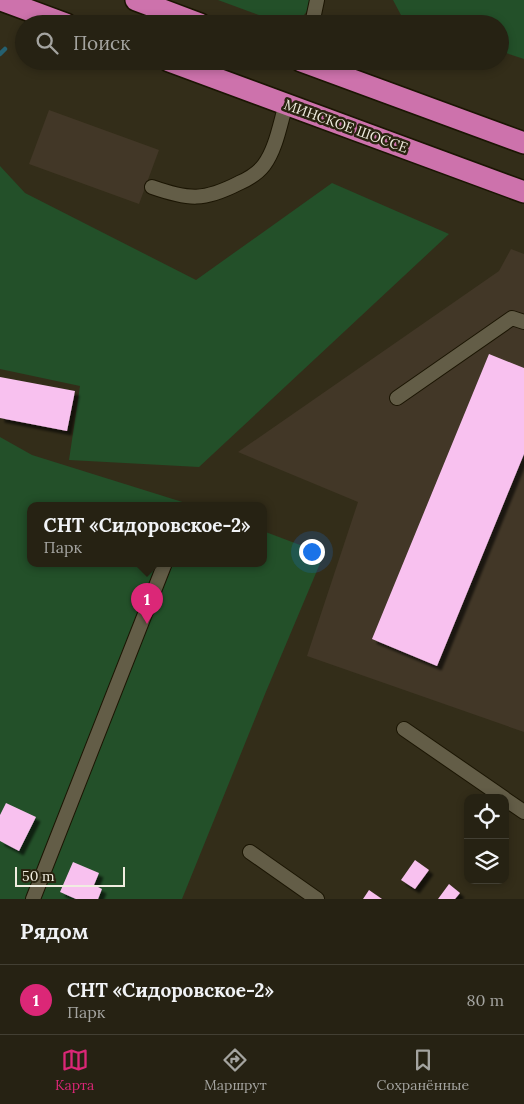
<!DOCTYPE html>
<html lang="ru">
<head>
<meta charset="utf-8">
<style>
  :root { --surface:#262213; --page:#322f21; --text:#f1f3f6; --muted:#a4a4a0; --line:#423f33; --accent:#db2777 }
  body { margin:0; font-family:Lora,serif; background:var(--page); color:var(--text) }
  .controls { position:absolute; right:15px; bottom:15px; display:grid; overflow:hidden; border-radius:10px; box-shadow:0 2px 8px #0003 }
  .controls button { width:45px; height:45px; display:grid; place-items:center; padding:0; border:0; border-bottom:1px solid var(--line); background:var(--surface); color:var(--text); font:25px sans-serif }
  .scale { position:absolute; left:15px; bottom:12px; width:110px; box-sizing:border-box; padding-left:5px; border:2px solid #f0ede0; border-top:0; font-size:14px; line-height:18px; white-space:nowrap; color:#f0ede0; -webkit-text-stroke:4px #29230f; paint-order:stroke }
  .you { position:absolute; left:311px; top:551px; width:18px; height:18px; margin:-12px; border:4px solid #fff; border-radius:50%; background:#1a73e8; box-shadow:0 0 0 8px #1a73e833 }
  .badge { display:grid; place-items:center; width:32px; height:32px; border-radius:50%; background:var(--accent); color:#fff; font-size:16px; font-weight:700 }
  .pin { position:absolute; translate:-50% -41px; filter:drop-shadow(0 1px 2px #0008) }
  .pin::after { content:''; position:absolute; top:26px; width:18px; height:15px; background:inherit; clip-path:polygon(0 0,100% 0,50% 100%) }
  .popup { position:absolute; left:27px; top:502px; width:240px; height:65px; box-sizing:border-box; display:grid; place-content:center; border-radius:10px; background:var(--surface); filter:drop-shadow(0 1px 4px #0005); font-size:16px; white-space:nowrap; color:var(--muted) }
  .popup b { font-size:19px; color:var(--text) }
  .popup::after { content:''; position:absolute; left:50%; top:100%; margin-left:-10px; border:10px solid transparent; border-top-color:var(--surface) }
  .list { margin:0; padding:0; list-style:none }
  h2 { display:flex; justify-content:space-between; align-items:center; height:65px; margin:0; padding:0 20px; font-size:21px }
  h2 small { font-size:16px; font-weight:400; color:var(--muted) }
  .list li { display:grid; grid-template-columns:32px 1fr auto; gap:15px; align-items:center; box-sizing:border-box; height:70px; padding:0 20px; border-top:1px solid var(--line) }
  .list b { display:block; font-size:19px; white-space:nowrap }
  .list p { margin:0; font-size:16px; white-space:nowrap; color:var(--muted) }
  .list em { font-size:16px; font-style:normal; color:var(--muted) }
  .icon { flex:none; width:28px; height:28px; fill:none; stroke:currentColor; stroke-width:2; stroke-linecap:round; stroke-linejoin:round }
  .map { position:relative; flex:none; width:524px; height:899px; overflow:hidden }
  .search { position:absolute; background:var(--surface); box-shadow:0 2px 8px #0003; left:15px; right:15px; top:15px; height:55px; display:flex; align-items:center; gap:12px; box-sizing:border-box; padding:0 18px; border-radius:28px; color:var(--muted); font-size:19px }
  .sheet { height:135px; background:var(--surface) }
  nav { display:flex; justify-content:space-around; align-items:center; box-sizing:border-box; height:70px; border-top:1px solid var(--line); background:var(--surface); font-size:14px; color:var(--muted) }
  nav a { display:grid; justify-items:center; gap:2px }
  nav .on { color:var(--accent) }
  .map>svg:first-child { display:block }
  .industrial { fill:#423727 }
  .green { fill:#235029 }
  .lines { fill:none; stroke-linecap:round; stroke-linejoin:round }
  .stream { stroke:#256070; stroke-width:4.5 }
  .building { fill:#f8c1ef; filter:url(#shadow) }
  .minor-casing { stroke:#1b1503; stroke-width:16 }
  .highway-casing { stroke:#1b1503; stroke-width:24 }
  .minor { stroke:#635d47; stroke-width:14 }
  .highway { stroke:#cd72ac; stroke-width:21 }
  .labels { text-anchor:middle; dominant-baseline:central; stroke-width:5; stroke-linejoin:round; paint-order:stroke }
  .street-label { font-size:14px; fill:#f0ede0; stroke:#29230f }
</style>
</head>
<body>
<div class="map">
<svg width="524" height="899" viewBox="0 0 524 899">
  <defs>
    <filter id="shadow"><feDropShadow dx="4.5" dy="4.5" stdDeviation="1" flood-color="#0009"/></filter>
  </defs>
  <rect width="100%" height="100%" fill="#332d19"/>
  <path class="industrial" d="M49,110L159,150L139,204L29,164Z
    M511,249L524,254V732L307,656L358,502L238,452L499,271Z"/>
  <path class="green" d="M218,0H311L307,11L297,24H283Z
    M393,0H524V59L500,51V24H422L402,17Z
    M0,166L25,193L196,280L332,183L449,234L199,467L69,460L80,386L0,369Z
    M0,437L32,455L192,505H31V563H263V531L324,554L265,694L182,899H0Z"/>
  <g class="lines">
    <path class="stream" d="M0,54L5,49"/>
  </g>
  <path class="building" d="M489,354L524,368V454L437,666L372,639Z
    M0,377L75,391L67,431L0,418Z
    M6,803L36,817L19,851L0,841V815Z
    M415,860L429,870L415,889L401,880Z
    M73,862L99,873L94,885L102,889L98,899H76L60,892Z
    M449,884L460,893L455,899H438Z
    M369,890L382,899H363Z"/>
  <g class="lines">
    <g class="minor-casing">
      <path id="minor" d="M312,24L317,0
        M152,187C189,200 204,201 239,183C248,179 258,173 264,165C276,149 280,124 286,104
        M397,398L512,318L524,322
        M404,729L504,798
        M505,799L524,812
        M250,852L317,899
        M33,899L165,563"/>
    </g>
    <g class="highway-casing">
      <path id="highway" d="M1,0L66,24
        M136,0L200,24
        M169,61L524,192
        M301,61L524,143"/>
    </g>
    <use href="#minor" class="minor"/>
    <use href="#highway" class="highway"/>
  </g>
  <g class="labels">
    <g class="street-label">
      <text transform="translate(346 126) rotate(20)">МИНСКОЕ ШОССЕ</text>
    </g>
  </g>
</svg>
<div class="controls">
<button><svg class="icon" aria-label="locate" viewBox="0 0 24 24"><circle cx="12" cy="12" r="6"/><path d="M12 2v4M12 18v4M2 12h4M18 12h4"/></svg></button>
<button><svg class="icon" aria-label="layers" viewBox="0 0 24 24"><path d="M12 4l9 5-9 5-9-5zM3 14l9 5 9-5"/></svg></button>
</div>
<div class="scale">50 m</div>
<div class="you"></div>
<div class="pin badge" style="left:147px;top:624px">1</div>
<div class="popup"><b>СНТ «Сидоровское-2»</b>Парк</div>
<div class="search"><svg class="icon" aria-label="search" viewBox="0 0 24 24"><circle cx="10" cy="10" r="6"/><path d="M15 15l6 6"/></svg>Поиск</div>
</div>
<section class="sheet">
<h2>Рядом<small></small></h2>
<ul class="list">
<li><span class="badge">1</span><div><b>СНТ «Сидоровское-2»</b><p>Парк</p></div><em>80 m</em></li>
</ul>
</section>
<nav>
<a class="on"><svg class="icon" aria-label="map" viewBox="0 0 24 24"><path d="M3 6l6-2 6 2 6-2v14l-6 2-6-2-6 2zM9 4v14M15 6v14"/></svg>Карта</a>
<a><svg class="icon" aria-label="directions" viewBox="0 0 24 24"><path d="M12 3l9 9-9 9-9-9zM9 14v-3h6M13 9l2 2-2 2"/></svg>Маршрут</a>
<a><svg class="icon" aria-label="saved" viewBox="0 0 24 24"><path d="M7 4h10v16l-5-4-5 4z"/></svg>Сохранённые</a>
</nav>
</body>
</html>
